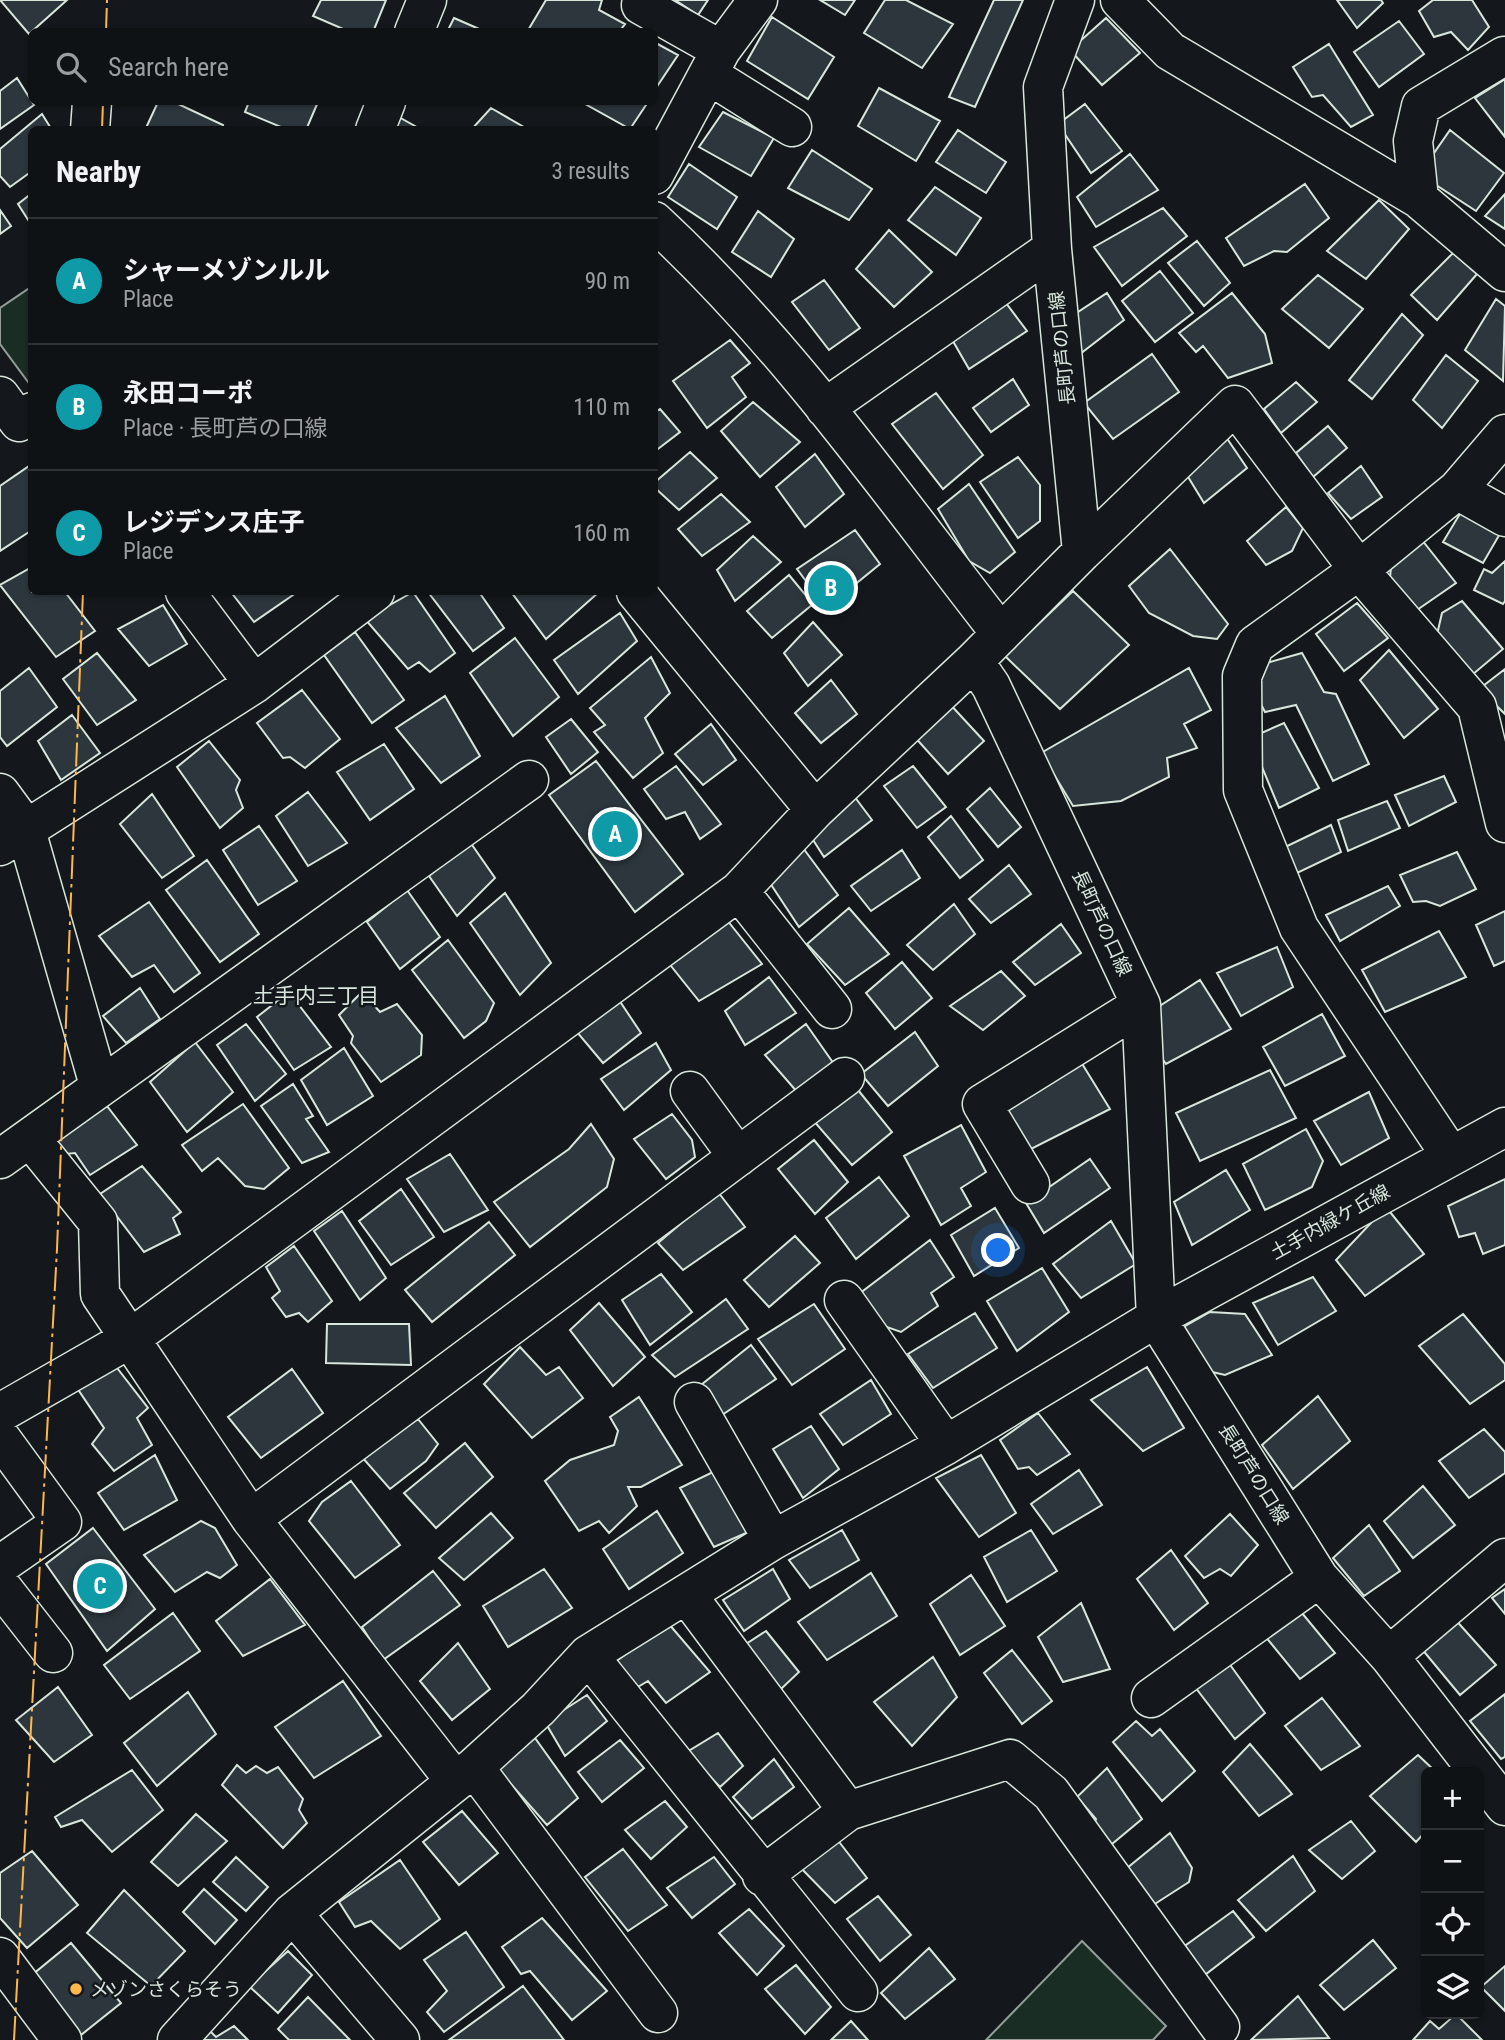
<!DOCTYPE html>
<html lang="en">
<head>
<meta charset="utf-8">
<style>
  :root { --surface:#0f1215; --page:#1d2022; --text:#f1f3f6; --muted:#9b9ea0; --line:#2f3234; --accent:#2563eb }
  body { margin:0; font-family:"Roboto Condensed","Noto Sans JP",sans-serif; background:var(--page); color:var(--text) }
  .controls { position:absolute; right:21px; bottom:21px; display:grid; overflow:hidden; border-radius:10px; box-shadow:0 2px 5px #0004 }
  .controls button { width:63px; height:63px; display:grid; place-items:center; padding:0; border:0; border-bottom:2px solid var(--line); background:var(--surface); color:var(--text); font:35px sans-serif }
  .you { position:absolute; left:999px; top:1251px; width:24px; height:24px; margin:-18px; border:5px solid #fff; border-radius:50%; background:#1a73e8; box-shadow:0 0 0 10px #1a73e833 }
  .badge { display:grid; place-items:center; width:46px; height:46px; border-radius:50%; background:var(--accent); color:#fff; font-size:23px; font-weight:700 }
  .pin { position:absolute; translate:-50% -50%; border:4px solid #fff; box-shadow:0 2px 7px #0006 }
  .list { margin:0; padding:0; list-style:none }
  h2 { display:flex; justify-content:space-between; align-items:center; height:91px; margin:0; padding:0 28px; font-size:30px }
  h2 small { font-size:23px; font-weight:400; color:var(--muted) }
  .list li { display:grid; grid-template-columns:46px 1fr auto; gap:21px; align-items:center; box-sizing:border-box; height:126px; padding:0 28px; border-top:2px solid var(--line) }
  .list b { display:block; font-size:26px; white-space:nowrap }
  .list p { margin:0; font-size:23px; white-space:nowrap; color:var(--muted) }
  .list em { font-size:23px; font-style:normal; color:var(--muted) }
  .icon { flex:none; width:38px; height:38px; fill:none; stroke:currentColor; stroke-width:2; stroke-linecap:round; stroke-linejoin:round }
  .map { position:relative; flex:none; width:1505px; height:2040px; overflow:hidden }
  .search { position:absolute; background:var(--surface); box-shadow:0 2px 5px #0004; left:28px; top:28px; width:630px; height:77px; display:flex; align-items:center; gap:18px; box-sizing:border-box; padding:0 24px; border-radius:10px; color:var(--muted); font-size:26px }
  .panel { position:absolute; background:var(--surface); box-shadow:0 2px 5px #0004; left:28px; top:126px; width:630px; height:469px; border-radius:10px }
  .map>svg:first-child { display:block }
  .green { fill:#1a2d24; stroke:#939e99; stroke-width:2 }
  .building { fill:#2c363c; stroke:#d8e6dc; stroke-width:2 }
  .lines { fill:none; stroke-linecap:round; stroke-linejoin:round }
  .minor-casing { stroke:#d8e6dc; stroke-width:41 }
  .minor { stroke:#14181c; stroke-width:38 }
  .power { stroke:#ffb74d; stroke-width:2; stroke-dasharray:24 5 3.5 5; stroke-linecap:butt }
  .poi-dot { fill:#ffb74d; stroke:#14181c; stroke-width:2.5 }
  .labels { text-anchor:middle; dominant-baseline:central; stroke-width:5; stroke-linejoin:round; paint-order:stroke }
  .street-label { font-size:19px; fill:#d8e6dc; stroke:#14181c }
  .poi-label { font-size:19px; fill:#d8e6dc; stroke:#14181c; text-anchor:start }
  .neighbourhood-label { font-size:21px; fill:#d8e6dc; stroke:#14181c }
</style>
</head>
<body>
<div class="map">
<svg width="1505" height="2040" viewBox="0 0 1505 2040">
  <rect width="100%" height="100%" fill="#14181c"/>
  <path class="green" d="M31,287V386L0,344V308Z
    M1082,1941L1166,2026L1153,2040H986Z"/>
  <path class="building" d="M0,0H67L29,34Z
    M321,0H386L373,32H350L313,16Z
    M546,0H602L599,10L625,24L619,32H527Z
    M675,0H708L698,15Z
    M820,0H855L845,15Z
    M885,0H906L953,24L922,68L864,33Z
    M994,0H1023L975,107L949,97Z
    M1337,0H1381L1383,3L1357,28Z
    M1433,0H1472L1489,27L1468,50L1451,32L1434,37L1419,11Z
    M772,17L834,57L808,99L747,61Z
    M454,18L486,32H447Z
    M1106,18L1140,53L1102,85L1070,50Z
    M1399,21L1424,54L1379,87L1354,52Z
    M654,42L678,55L654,91Z
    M1329,44L1373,115L1351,127L1323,95L1312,97L1293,67Z
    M17,78L34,105L0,129V91Z
    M1505,79V137L1475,98Z
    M879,88L940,121L916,161L858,126Z
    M158,102H174L223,125L221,130H145Z
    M249,102H318L306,130H288L245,112Z
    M590,102H648L630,129L587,105Z
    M1085,104L1122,151L1091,173L1058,124Z
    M491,108L529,130H471Z
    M723,112L774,138L751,176L699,147Z
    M42,114L52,130H32V171L10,187L0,176V149Z
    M397,116L422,130H390Z
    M958,130L1006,162L986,193L936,162Z
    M1450,130L1504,173L1476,211L1433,183L1423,169Z
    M812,150L872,189L849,220L788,188Z
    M1130,154L1158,190L1096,227L1077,197Z
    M689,164L737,197L717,229L668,197Z
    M1305,184L1329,218L1287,252L1274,251L1244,266L1226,238Z
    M935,187L981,218L956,255L908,220Z
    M32,193V226L18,204Z
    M1505,194V229L1485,216Z
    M1379,200L1409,229L1366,279L1327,251Z
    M1163,208L1187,236L1122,286L1094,247Z
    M0,210L11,226L0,234Z
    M758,211L794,239L771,277L732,252Z
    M889,230L932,272L894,307L856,269Z
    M1197,241L1230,283L1204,306L1168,263Z
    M1453,253L1477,274L1437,320L1411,295Z
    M1160,271L1193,313L1155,342L1122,301Z
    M1318,275L1363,309L1329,348L1282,309Z
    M824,280L860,328L829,350L792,302Z
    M1107,293L1124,320L1080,354L1069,318Z
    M1232,293L1265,334L1272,363L1228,378L1203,346L1196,352L1179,333Z
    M1003,299L1027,331L969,369L950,336Z
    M1496,299L1505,306L1503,381L1465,350Z
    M1402,314L1423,335L1372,399L1349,380Z
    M730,340L750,363L732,377L746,397L707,428L673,381Z
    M1152,354L1179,392L1113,439L1084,403Z
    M1446,355L1478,381L1442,428L1413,400Z
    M1013,379L1029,405L991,432L973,408Z
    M1296,382L1317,402L1281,433L1264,409Z
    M936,393L983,455L943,489L892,424Z
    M753,402L800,442L760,477L721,431Z
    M660,409L680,432L654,452V413Z
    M1328,426L1347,448L1313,477L1296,453Z
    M1224,434L1247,468L1204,503L1182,467Z
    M690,452L717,478L679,510L654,487V483Z
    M815,454L844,494L805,527L776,487Z
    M1018,457L1040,485V521L1018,538L980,482Z
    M32,464V530L0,551V486Z
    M1361,466L1382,497L1351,519L1328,493Z
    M969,484L1015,552L990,573L969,561L938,509Z
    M721,494L750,522L702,556L678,529Z
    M1286,507L1303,528L1292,551L1266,565L1247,541Z
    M1461,512L1501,532L1483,563L1443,542Z
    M855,530L880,564L826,608L797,569Z
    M1418,535L1456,583L1417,610L1390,578L1392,556Z
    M753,536L781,562L735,601L717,570Z
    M1170,549L1228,624L1217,639L1193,636L1149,613L1129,586Z
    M1505,561V601L1503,604L1474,590L1484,569L1492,573Z
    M32,567V592H65L95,631L56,657L0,585Z
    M789,575L813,604L772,638L747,611Z
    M1073,591L1129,645L1060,709L1005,656Z
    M231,592H291L293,595L254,622Z
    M413,592L455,653L430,672L419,662L408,669L365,619Z
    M428,592H479L504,628L473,651Z
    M514,592H599L546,639L512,593Z
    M1462,601L1503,649L1472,675L1436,639L1442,613Z
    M1357,603L1388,638L1344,671L1316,634Z
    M163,605L187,644L149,666L118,629Z
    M620,613L637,641L578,694L554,660Z
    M813,622L842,655L808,686L784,653Z
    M355,632L404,700L372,723L324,655Z
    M515,638L559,697L513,736L470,673Z
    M1389,650L1438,709L1404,738L1360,680Z
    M97,653L136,700L97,725L63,679Z
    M1302,653L1324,692L1336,694L1369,764L1333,781L1296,705L1265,712L1250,683L1259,665Z
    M651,657L670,693L645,718L663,753L633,778L594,732L605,725L590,708Z
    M29,668L57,707L7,746L0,737V691Z
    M1189,668L1211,710L1184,724L1197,748L1167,758L1169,777L1121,801L1073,806L1041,753Z
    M1505,669V714L1479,689Z
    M831,680L857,714L821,743L795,713Z
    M302,690L340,739L305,768L290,757L283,758L257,723Z
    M445,696L480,756L441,783L396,728Z
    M948,702L984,741L948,774L912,734Z
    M72,715L100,753L61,780L38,741Z
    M571,719L598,752L571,774L546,737Z
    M1284,723L1319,788L1279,808L1250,738Z
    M711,724L736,760L703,785L675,754Z
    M209,741L240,780L236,790L243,808L220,828L177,767Z
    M384,744L414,789L370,820L337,772Z
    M596,761L683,874L635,912L549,795Z
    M676,766L721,824L700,839L685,812L666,819L644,789Z
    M913,766L946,807L917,828L884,786Z
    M1444,776L1456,802L1409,826L1395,795Z
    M990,788L1021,827L998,847L967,809Z
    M308,792L347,843L308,866L276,816Z
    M152,794L194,856L162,878L120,824Z
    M854,796L872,820L824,857L808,832Z
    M1387,801L1400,828L1348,851L1338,820Z
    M951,816L983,860L960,878L928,837Z
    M1331,825L1341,852L1295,874L1283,848Z
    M259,826L297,881L258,905L223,850Z
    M470,842L495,878L457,916L429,876Z
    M803,848L838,895L799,927L766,877Z
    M902,850L920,878L871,911L851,886Z
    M1457,852L1476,889L1440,906L1426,901L1413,902L1400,875Z
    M207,860L259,934L220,962L166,890Z
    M1009,865L1031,894L991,923L969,899Z
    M1388,886L1400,906L1340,941L1326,915Z
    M407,890L440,937L400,969L367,922Z
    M505,893L551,963L520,995L470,923Z
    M149,902L200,973L174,992L154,965L132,977L99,936Z
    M954,904L975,934L933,970L907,945Z
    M849,908L889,954L845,985L807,944Z
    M1505,911V961L1494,966L1476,925Z
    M723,915L762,964L699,1001L667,961Z
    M1061,924L1081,953L1035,985L1013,962Z
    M1439,931L1466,977L1385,1012L1362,970Z
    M448,940L494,1003L486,1021L464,1038L412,970Z
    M1277,947L1293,987L1241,1016L1217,973Z
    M902,962L932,998L895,1029L866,993Z
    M1001,971L1025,996L983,1030L950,1006Z
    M769,977L796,1013L745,1045L725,1011Z
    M1200,980L1231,1029L1166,1064L1150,1041L1155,1009Z
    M140,988L160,1019L126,1043L103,1016Z
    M289,992L331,1047L294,1070L257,1017Z
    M362,992L380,1012L397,1004L422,1035L421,1055L381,1082L351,1043L353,1036L339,1015Z
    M617,997L641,1033L603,1063L576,1031Z
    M1322,1014L1345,1056L1285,1086L1263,1047Z
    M246,1024L286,1074L255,1101L217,1045Z
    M806,1024L834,1064L798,1093L765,1055Z
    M915,1032L938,1066L888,1106L861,1074Z
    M195,1042L233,1092L187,1132L150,1082Z
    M656,1043L671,1070L624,1110L601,1079Z
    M344,1048L373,1096L327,1125L301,1080Z
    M1081,1062L1110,1109L1031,1149L1002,1104Z
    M1270,1070L1296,1118L1200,1161L1176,1113Z
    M293,1084L313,1116L306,1119L329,1152L302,1163L261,1106Z
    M854,1085L892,1132L852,1165L812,1119Z
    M1369,1092L1389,1138L1341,1165L1314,1121Z
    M243,1104L289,1168L264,1189L245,1186L218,1158L202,1171L182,1145Z
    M107,1106L137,1145L90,1175L75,1153L56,1155L50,1142Z
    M672,1114L692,1140L695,1157L666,1179L634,1139Z
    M591,1124L614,1159L607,1187L530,1247L494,1202L569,1149Z
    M961,1125L986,1172L961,1188L971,1206L941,1225L904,1156Z
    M1306,1129L1323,1161L1312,1187L1265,1210L1243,1164Z
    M814,1140L848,1182L815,1214L778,1169Z
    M450,1154L488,1210L444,1232L407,1179Z
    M1090,1159L1110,1188L1044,1233L1026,1203Z
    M142,1166L181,1212L173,1218L180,1234L144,1252L100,1194Z
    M1226,1170L1250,1210L1192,1245L1174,1202Z
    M879,1177L909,1216L856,1259L826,1218Z
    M1505,1179V1245L1483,1254L1475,1233L1459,1237L1448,1206Z
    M401,1189L434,1237L391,1265L359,1221Z
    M718,1192L745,1227L683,1270L658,1243Z
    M1386,1207L1424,1254L1365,1296L1336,1260Z
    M995,1208L1019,1248L974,1276L951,1235Z
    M342,1211L386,1278L360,1300L314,1231Z
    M1111,1221L1136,1264L1081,1298L1053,1264Z
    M489,1222L515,1255L432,1322L405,1290Z
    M795,1236L820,1263L769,1307L744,1280Z
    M930,1240L954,1277L931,1293L938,1306L901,1332L875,1323L855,1297Z
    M294,1246L332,1301L308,1322L299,1313L286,1317L272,1298L280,1291L266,1267Z
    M1042,1268L1069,1312L1017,1351L987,1301Z
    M661,1274L692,1312L650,1345L622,1300Z
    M1313,1277L1336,1311L1278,1345L1253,1303Z
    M726,1299L748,1329L675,1377L652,1355Z
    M599,1303L645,1357L613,1386L570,1330Z
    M814,1304L845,1349L792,1385L758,1339Z
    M1210,1312L1245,1314L1272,1355L1225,1375L1208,1371L1180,1329Z
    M975,1313L997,1348L933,1388L908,1354Z
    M1463,1314L1505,1364V1380L1470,1404L1419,1346Z
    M327,1324H409L411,1365L326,1363Z
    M751,1345L776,1379L722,1415L701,1385Z
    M520,1347L546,1375L559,1367L583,1398L532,1438L484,1384Z
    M114,1364L148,1408L137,1418L152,1445L114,1471L92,1444L104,1428L75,1385Z
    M1147,1367L1184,1428L1143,1451L1091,1400Z
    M292,1369L323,1413L261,1458L228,1417Z
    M871,1380L891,1414L843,1445L820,1414Z
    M1318,1396L1350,1441L1293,1489L1262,1445Z
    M639,1397L682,1465L641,1487H628L637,1506L609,1533L599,1521L579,1531L545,1481L570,1460L614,1445L618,1431L610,1417Z
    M1038,1413L1070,1454L1037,1475L1029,1467L1018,1469L1000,1440Z
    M418,1419L438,1444L426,1461L390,1489L361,1456Z
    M811,1426L839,1469L803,1498L773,1449Z
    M1484,1429L1505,1452V1473L1469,1498L1439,1461Z
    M465,1443L493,1477L436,1528L404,1493Z
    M155,1455L177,1500L124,1530L98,1493Z
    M981,1455L1016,1513L979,1537L936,1478Z
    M717,1470L753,1530L714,1547L680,1488Z
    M1079,1470L1102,1505L1053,1534L1031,1504Z
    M351,1481L400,1545L355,1578L309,1521L322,1502Z
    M1423,1486L1455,1525L1413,1558L1384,1521Z
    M657,1511L683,1553L629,1589L603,1549Z
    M491,1513L513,1538L464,1580L439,1558Z
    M1230,1514L1258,1545L1231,1576L1220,1569L1204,1578L1185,1556Z
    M201,1521L215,1528L237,1565L220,1578L207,1572L175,1592L144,1555Z
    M1369,1525L1400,1571L1364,1596L1333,1558Z
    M93,1528L155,1609L107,1651L46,1564Z
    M842,1530L859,1560L810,1588L789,1560Z
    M1031,1530L1057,1571L1007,1602L984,1557Z
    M1171,1550L1208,1603L1174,1630L1137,1579Z
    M544,1569L572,1608L508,1647L483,1606Z
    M773,1569L790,1599L744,1631L723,1600Z
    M433,1571L460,1605L383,1660L362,1627Z
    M871,1573L897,1616L827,1660L798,1622Z
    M971,1575L1005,1626L960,1655L930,1604Z
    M270,1579L305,1625L243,1656L216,1621Z
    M1505,1589V1614L1492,1598Z
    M1081,1603L1110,1669L1063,1682L1038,1637Z
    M1297,1607L1335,1653L1300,1679L1265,1636Z
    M173,1613L200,1651L130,1699L104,1665Z
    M1453,1617L1496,1665L1460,1695L1421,1648Z
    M668,1623L710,1672L666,1703L648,1681L631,1691L611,1665Z
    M766,1631L799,1672L781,1689L746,1644Z
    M458,1643L490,1689L452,1720L420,1681Z
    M1012,1650L1052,1701L1022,1724L984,1673Z
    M933,1657L957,1697L912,1746L874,1702Z
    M1228,1662L1265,1713L1235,1739L1195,1687Z
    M343,1681L381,1736L314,1778L275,1727Z
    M58,1687L92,1735L54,1762L16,1720Z
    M188,1692L216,1734L157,1786L124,1743Z
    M1505,1694V1757L1501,1759L1470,1721Z
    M587,1695L607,1721L565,1756L545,1722Z
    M1322,1698L1360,1746L1321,1770L1285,1726Z
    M1136,1721L1152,1736L1160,1729L1195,1771L1162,1801L1113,1742Z
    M718,1733L743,1766L720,1787L687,1752Z
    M535,1738L578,1798L547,1825L495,1766Z
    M620,1740L644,1768L602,1802L578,1772Z
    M1250,1744L1292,1794L1259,1816L1223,1772Z
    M1418,1755L1436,1772H1426V1831L1416,1842L1370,1796Z
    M774,1759L794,1787L752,1819L733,1797Z
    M237,1765L246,1773L256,1766L267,1773L278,1767L303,1799L299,1810L307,1823L283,1848L222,1785Z
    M1107,1768L1142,1819L1106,1849L1093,1830L1096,1819L1077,1797Z
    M132,1770L163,1810L112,1852L82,1820L61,1827L55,1817Z
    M665,1801L687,1827L651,1859L625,1830Z
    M462,1811L498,1853L459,1885L423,1842Z
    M196,1814L227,1841L178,1886L151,1862Z
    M1351,1821L1375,1851L1342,1879L1309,1850Z
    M1170,1833L1192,1868L1189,1882L1147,1909L1121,1873Z
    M833,1834L867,1878L835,1903L796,1863Z
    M623,1849L667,1905L628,1931L585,1877Z
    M32,1851L78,1905L27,1948L0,1918V1873Z
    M1293,1856L1315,1891L1266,1931L1238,1900Z
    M236,1857L268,1887L246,1911L213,1882Z
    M714,1857L735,1884L692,1918L667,1888Z
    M400,1860L440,1919L400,1949L371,1921L355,1927L339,1902Z
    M204,1889L237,1920L215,1944L183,1912Z
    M124,1890L185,1951L151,1986L87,1933Z
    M878,1896L911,1935L880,1961L847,1919Z
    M749,1909L784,1946L757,1975L719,1933Z
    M1233,1911L1254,1937L1197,1981L1175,1953Z
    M542,1918L607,1991L572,2020L530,1971L521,1974L502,1947Z
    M466,1932L504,1987L444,2032L427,2012L447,1991L424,1960Z
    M1373,1940L1396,1968L1344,2010L1320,1985Z
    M71,1943L121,2003L81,2035L32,1975Z
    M929,1948L955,1979L905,2019L881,1993Z
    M288,1951L312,1975L278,2013L249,1986Z
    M796,1965L831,2007L805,2034L765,1989Z
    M1505,1966V2011L1481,1987Z
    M523,1986L564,2040H449Z
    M1298,1996L1329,2038L1251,2040Z
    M308,1997L350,2040H289L278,2029Z
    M1456,2014L1482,2040H1413L1430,2021L1439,2029Z
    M851,2021L868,2040H831Z
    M234,2026L248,2040H202L210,2031L216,2037Z"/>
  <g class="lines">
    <g class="minor-casing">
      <path id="minor" d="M1075,0L1043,87L1052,249L1082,552L974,661L991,686L1141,1005L1156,1318L1319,1578L1389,1656L1505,1806
        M1120,0L1170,51L1419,199L1505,272
        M641,5L721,50
        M414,32L427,0
        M709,75L792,127
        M90,130L92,102
        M375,130L386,102
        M654,175L721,50L758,0
        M1419,199L1413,141L1421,106L1504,56
        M654,221C786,343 891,493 1001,634
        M0,396L19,422L32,412
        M825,408L1052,249
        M1457,490L1505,517
        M1082,552L1235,405L1359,570L1477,707L1505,823
        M185,592L254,684
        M636,592L815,810
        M0,793L25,827L99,1085
        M0,846L254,684L375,592
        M739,891L832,1009
        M690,1091L738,1157
        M30,1138L98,1222L100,1294L251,1519L455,1781
        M1451,1156L1299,928L1243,790L1242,676L1255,645L1359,570L1457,490L1505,434
        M0,1159L529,780
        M1030,1184L982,1104L1141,1005
        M844,1300L946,1445
        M694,1402L773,1540
        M0,1413L131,1338L739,891L815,810L974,661
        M0,1437L62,1522L0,1565
        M251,1519L845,1077
        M0,1585L53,1653
        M687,1595L848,1811L1010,1759L1051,1793L1220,2027
        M588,1655L858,1992
        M1389,1656L1505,1558
        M1151,1698L1319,1578
        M474,1767L658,2013
        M762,1876L848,1811
        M292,1913L400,2040
        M0,1957L62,2040
        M177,2040L292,1913L474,1767L538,1709L588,1655L773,1540L946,1445L1156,1318L1505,1127"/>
    </g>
    <use href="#minor" class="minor"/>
    <path class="power" d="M106,32L107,0
      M102,130L103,102
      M14,2040L57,1249L83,592"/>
  </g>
  <circle class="poi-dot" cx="76" cy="1989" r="7"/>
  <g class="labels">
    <g class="street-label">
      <text transform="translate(1062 348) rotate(-96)">長町芦の口線</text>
      <text transform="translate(1102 923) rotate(65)">長町芦の口線</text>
      <text transform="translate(1330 1222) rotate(-29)">土手内緑ケ丘線</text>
      <text transform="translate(1254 1474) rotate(58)">長町芦の口線</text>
    </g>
    <g class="poi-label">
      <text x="90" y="1989">メゾンさくらそう</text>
    </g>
    <g class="neighbourhood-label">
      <text x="316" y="996">土手内三丁目</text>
    </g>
  </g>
</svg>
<div class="controls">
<button>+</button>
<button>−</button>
<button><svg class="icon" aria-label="locate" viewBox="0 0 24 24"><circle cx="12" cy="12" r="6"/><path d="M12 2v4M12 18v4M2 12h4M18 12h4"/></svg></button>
<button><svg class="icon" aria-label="layers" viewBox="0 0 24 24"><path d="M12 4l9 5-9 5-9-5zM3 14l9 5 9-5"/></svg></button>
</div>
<div class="you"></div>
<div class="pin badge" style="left:615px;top:834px;background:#0f9aa8">A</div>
<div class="pin badge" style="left:831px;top:588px;background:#0f9aa8">B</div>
<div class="pin badge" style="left:100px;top:1586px;background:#0f9aa8">C</div>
<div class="search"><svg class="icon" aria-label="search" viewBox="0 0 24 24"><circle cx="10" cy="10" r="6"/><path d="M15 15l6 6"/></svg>Search here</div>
<section class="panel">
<h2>Nearby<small>3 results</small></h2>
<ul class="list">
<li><span class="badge" style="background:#0f9aa8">A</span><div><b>シャーメゾンルル</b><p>Place</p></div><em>90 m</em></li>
<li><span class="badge" style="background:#0f9aa8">B</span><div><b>永田コーポ</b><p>Place · 長町芦の口線</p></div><em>110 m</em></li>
<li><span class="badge" style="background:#0f9aa8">C</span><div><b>レジデンス庄子</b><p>Place</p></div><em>160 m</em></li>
</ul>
</section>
</div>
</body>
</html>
